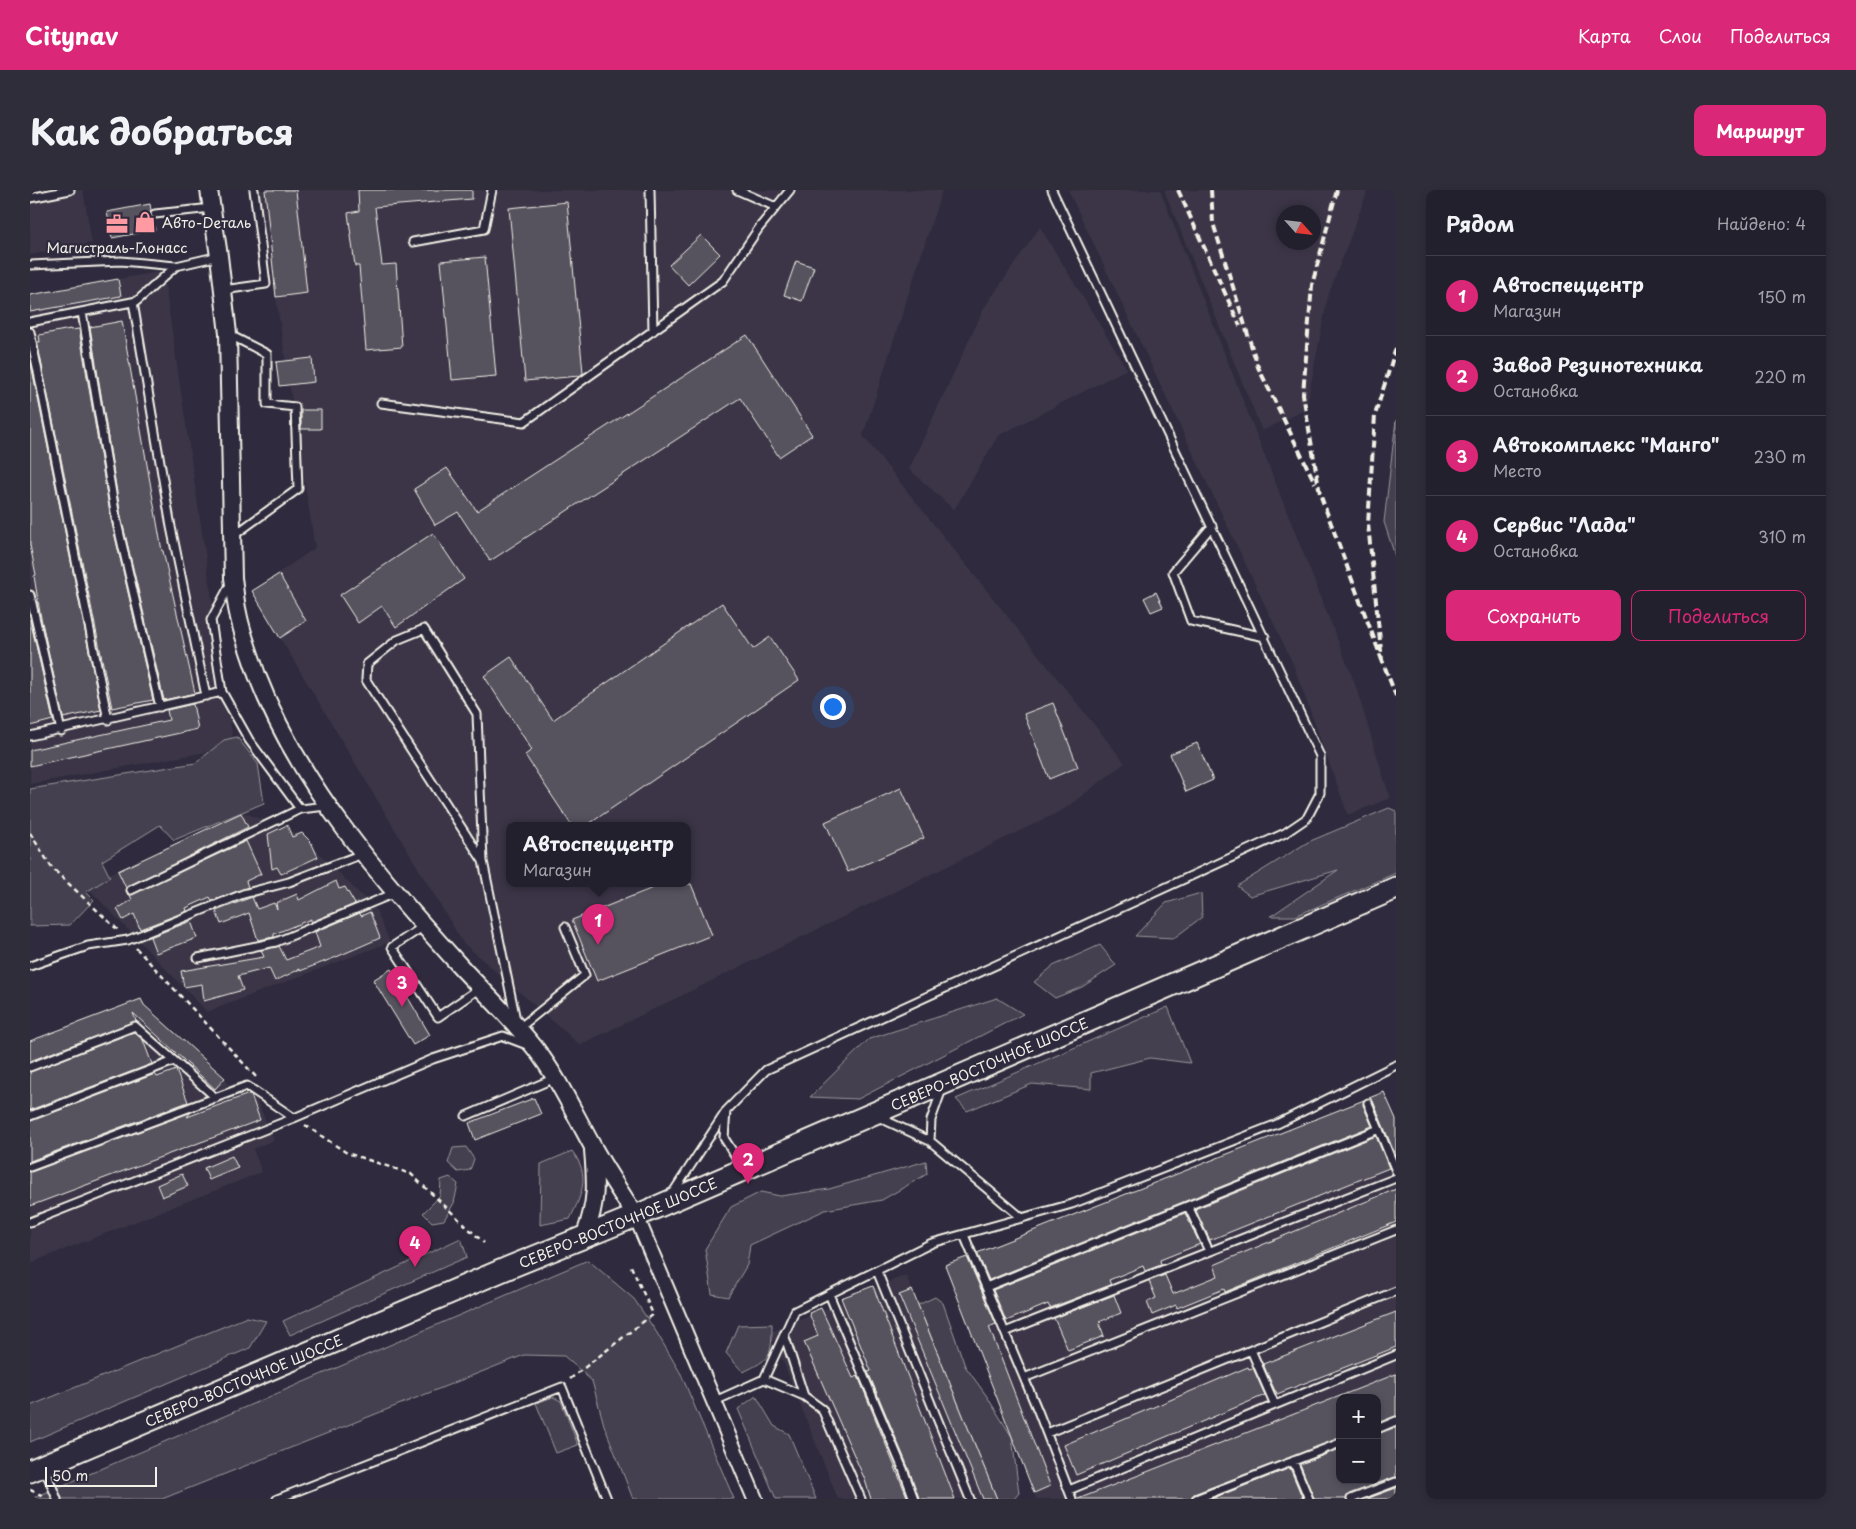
<!DOCTYPE html>
<html lang="ru">
<head>
<meta charset="utf-8">
<style>
  :root { --surface:#23202e; --page:#2f2d3a; --text:#f1f3f6; --muted:#a3a3aa; --line:#403e4a; --accent:#db2777 }
  body { margin:0; font-family:"Playpen Sans",sans-serif; background:var(--page); color:var(--text) }
  .controls { position:absolute; right:15px; bottom:15px; display:grid; overflow:hidden; border-radius:10px; box-shadow:0 2px 8px #0003 }
  .controls button { width:45px; height:45px; display:grid; place-items:center; padding:0; border:0; border-bottom:1px solid var(--line); background:var(--surface); color:var(--text); font:25px sans-serif }
  .compass { position:absolute; left:1246px; top:15px; width:45px; height:45px; border-radius:50%; background:var(--surface); box-shadow:0 2px 8px #0003; rotate:117deg }
  .scale { position:absolute; left:15px; bottom:12px; width:112px; box-sizing:border-box; padding-left:5px; border:2px solid #f4f1e8; border-top:0; font-size:14px; line-height:18px; white-space:nowrap; color:#f4f1e8; -webkit-text-stroke:4px #2f2a3d; paint-order:stroke }
  .you { position:absolute; left:802px; top:516px; width:18px; height:18px; margin:-12px; border:4px solid #fff; border-radius:50%; background:#1a73e8; box-shadow:0 0 0 8px #1a73e833 }
  .badge { display:grid; place-items:center; width:32px; height:32px; border-radius:50%; background:var(--accent); color:#fff; font-size:16px; font-weight:700 }
  .pin { position:absolute; translate:-50% -41px; filter:drop-shadow(0 1px 2px #0008) }
  .pin::after { content:''; position:absolute; top:26px; width:18px; height:15px; background:inherit; clip-path:polygon(0 0,100% 0,50% 100%) }
  .popup { position:absolute; left:476px; top:632px; width:185px; height:65px; box-sizing:border-box; display:grid; place-content:center; border-radius:10px; background:var(--surface); filter:drop-shadow(0 1px 4px #0005); font-size:16px; white-space:nowrap; color:var(--muted) }
  .popup b { font-size:19px; color:var(--text) }
  .popup::after { content:''; position:absolute; left:50%; top:100%; margin-left:-10px; border:10px solid transparent; border-top-color:var(--surface) }
  .list { margin:0; padding:0; list-style:none }
  h2 { display:flex; justify-content:space-between; align-items:center; height:65px; margin:0; padding:0 20px; font-size:21px }
  h2 small { font-size:16px; font-weight:400; color:var(--muted) }
  .list li { display:grid; grid-template-columns:32px 1fr auto; gap:15px; align-items:center; box-sizing:border-box; height:80px; padding:0 20px; border-top:1px solid var(--line) }
  .list b { display:block; font-size:19px; white-space:nowrap }
  .list p { margin:0; font-size:16px; white-space:nowrap; color:var(--muted) }
  .list em { font-size:16px; font-style:normal; color:var(--muted) }
  .actions { display:flex; gap:10px; padding:15px 20px }
  .actions a { flex:1; padding:11px 0; border:1px solid var(--accent); border-radius:10px; text-align:center; font-size:18px; color:var(--accent) }
  .actions .main { background:var(--accent); color:#fff }
  .map { position:relative; flex:none; width:1366px; height:1309px; overflow:hidden; border-radius:10px }
  header { display:flex; align-items:center; gap:30px; box-sizing:border-box; height:70px; padding:0 25px; background:var(--accent); color:#fff }
  header strong { font-size:24px }
  nav { display:flex; gap:28px; margin-inline-start:auto; font-size:18px }
  .intro { display:flex; align-items:center; justify-content:space-between; box-sizing:border-box; height:120px; padding:0 30px }
  h1 { margin:0; font-size:35px }
  .button { padding:12px 22px; border-radius:10px; background:var(--accent); color:#fff; font-size:18px; font-weight:700 }
  main { display:flex; gap:30px; padding:0 30px }
  aside { flex:1; background:var(--surface); border-radius:10px; box-shadow:0 2px 8px #0003 }
  .map>svg:first-child { display:block }
  .built { fill:#3b3647; fill-rule:evenodd }
  .green { fill:#454050; stroke:#9c989c }
  .building { fill:#56525f; stroke:#f4f1e8 }
  .lines { fill:none; stroke-linecap:round; stroke-linejoin:round }
  .service-casing { stroke:#f4f1e8; stroke-width:11 }
  .minor-casing { stroke:#f4f1e8; stroke-width:18 }
  .tertiary-casing { stroke:#f4f1e8; stroke-width:20 }
  .primary-casing { stroke:#f4f1e8; stroke-width:25 }
  .path { stroke:#f4f1e8; stroke-width:2.5; stroke-dasharray:5 4; stroke-linecap:butt }
  .service { stroke:#2f2a3d; stroke-width:7 }
  .minor { stroke:#2f2a3d; stroke-width:14 }
  .tertiary { stroke:#2f2a3d; stroke-width:16 }
  .primary { stroke:#2f2a3d; stroke-width:21 }
  .rail { stroke:#f4f1e8; stroke-width:4; stroke-dasharray:8 4; stroke-linecap:butt }
  .labels { text-anchor:middle; dominant-baseline:central; stroke-width:4.5; stroke-linejoin:round; paint-order:stroke }
  .poi-label { font-size:14px; fill:#f4f1e8; stroke:#2f2a3d; text-anchor:start }
  .street-label { font-size:14px; fill:#f4f1e8; stroke:#2f2a3d }
</style>
</head>
<body>
<header>
<strong>Citynav</strong>
<nav><a>Карта</a><a>Слои</a><a>Поделиться</a></nav>
</header>
<div class="intro"><h1>Как добраться</h1><a class="button">Маршрут</a></div>
<main>
<div class="map">
<svg width="1366" height="1309" viewBox="0 0 1366 1309">
  <rect width="100%" height="100%" fill="#2f2a3d"/>
  <filter id="ink" filterUnits="userSpaceOnUse"><feTurbulence type="fractalNoise" baseFrequency=".02" numOctaves="2"/><feDisplacementMap in="SourceGraphic" scale="10" xChannelSelector="R" yChannelSelector="G"/><feConvolveMatrix kernelMatrix="1 2 1 2 8 2 1 2 1" color-interpolation-filters="sRGB"/></filter>
  <g filter="url(#ink)">
    <path class="built" d="M0,0H53L62,53L0,65Z
      M229,0H912L833,246L1095,573L1033,620L550,855L433,753L222,401L285,358ZM479,636H657V694H479Z
      M1038,0H1130L1325,494L1360,608L1318,625L1263,474Z
      M1134,0H1338L1298,106L1276,219L1232,241ZM1254,22H1284V52H1254Z
      M1010,37L1097,179L968,246L924,320L879,279L954,118Z
      M133,81L204,557L0,594V105Z
      M213,622L272,646L346,720L360,752L177,822L55,695Z
      M111,809L114,815L195,888L198,895L218,890L244,950L223,959L232,982L0,1073V851Z
      M1354,902L1366,930V1309H1006L915,1075ZM1310,1208H1347V1290H1310Z
      M876,1085L967,1309H808L741,1142Z"/>
    <path class="green" d="M1366,230V369L1354,332Z
      M207,547L228,574L234,613L144,650L130,635L72,671L80,687L56,702L64,710L40,735L0,736V599L166,573L194,550Z
      M1359,618L1366,621V683L1265,726H1241L1308,680L1220,706L1207,696L1278,652Z
      M1171,703L1172,727L1144,748L1105,746L1136,713Z
      M1070,755L1086,775L1052,797L1025,808L1004,792L1023,776Z
      M967,808L993,824L828,909L780,907L839,849Z
      M1138,817L1160,873L1120,868L1061,883V899L1002,894L937,921L926,909Z
      M436,957L444,969L440,980L428,982L418,973L423,958Z
      M542,961C561,985 552,1004 540,1029L510,1035L511,974Z
      M896,971L897,984L852,1010L795,1020L720,1055L717,1075L698,1107L682,1104L675,1059L701,1017L731,1002L750,1006L799,999Z
      M420,987L428,994L424,1013L414,1030L402,1032L393,1023L410,1006L411,990Z
      M431,1048L437,1067L260,1145L253,1131Z
      M558,1070L604,1109L627,1143L651,1184L704,1309H603L574,1235L562,1191L534,1166L494,1165L132,1309H1Z
      M905,1107L913,1113L935,1176L956,1205L982,1247L989,1303L984,1309H967L888,1115Z
      M217,1127L236,1131L220,1158L0,1252V1216Z
      M742,1134C742,1166 741,1169 713,1182L696,1163L708,1135Z
      M726,1206L744,1236L759,1244L786,1309H746L708,1219Z
      M523,1207L531,1211L548,1255L526,1263L506,1213Z"/>
    <path class="building" d="M235,0H266L277,103L246,107Z
      M328,0H442V9L345,17L352,75L366,74L372,157L336,160L329,76H325L318,23L329,21Z
      M537,12L553,183L549,186L495,191L479,18Z
      M120,14L121,20L120,25L123,29L125,40L82,48L77,22Z
      M671,45L690,64L658,95L639,75Z
      M455,67L466,186L422,190L411,71Z
      M766,71L784,77L772,111L754,105Z
      M88,89L91,106L0,122V105Z
      M92,131L132,361H133L165,503L134,510L91,327L60,137Z
      M40,139V140L49,139L81,329L123,510L82,518L7,152H10L9,145Z
      M717,145L782,245L749,267L710,208L460,371L428,322L405,335L384,299L417,278L447,321Z
      M282,168L284,192L249,196L246,172Z
      M0,169L71,520L33,528L10,423L4,386L6,385L0,355Z
      M271,220H291V239H271Z
      M403,343L434,389L366,437L352,416L328,433L310,405Z
      M249,384L276,431L250,448L222,401Z
      M1126,402L1133,417L1121,422L1114,408Z
      M692,413L723,459L740,447L769,490L556,636H542L495,565L502,560L454,486L481,467L523,530Z
      M0,429L23,530L0,536Z
      M1023,513L1048,577L1019,589L994,524Z
      M163,514L168,539L0,576V560L139,530L137,520Z
      M1167,553L1183,590L1156,602L1140,564Z
      M871,598L894,648L818,682L795,632Z
      M211,623L218,637L96,698L88,681Z
      M257,635L262,647L272,643L281,652L288,667L251,684L247,677L242,679L238,644Z
      M216,651L231,684L216,691L218,697L182,711L180,707L156,718L157,721L110,739L104,724L93,730L87,719L102,710L100,705Z
      M306,691L309,699L315,697L325,714L281,732V729L244,744V747L228,750L219,723L191,734L186,721L222,707L227,719L244,713L247,719L246,713L267,704L269,710Z
      M633,694H661L682,745L567,791L542,730Z
      M340,722L350,748L304,768L270,781V779L245,791L239,778L208,786L213,800L174,811L172,794L154,797L151,781L234,767L231,760L249,756L256,770L290,757L285,742L330,723L331,726Z
      M161,731L167,748L126,763L120,747Z
      M361,779L400,845L383,855L343,790Z
      M111,809L114,815L195,888L185,899L103,823L106,831L0,871V851Z
      M104,842L113,850L122,874L0,920V882Z
      M146,880L158,912L0,971V931L125,884L127,887Z
      M1354,902L1366,929V967L1343,911L1339,908Z
      M219,904L221,905L230,930L0,1016V982L161,922L157,927Z
      M504,908L511,924L445,950L439,933Z
      M1334,910L1333,915L1342,936L959,1090L947,1063Z
      M1346,946L1359,978L1180,1050L1165,1019Z
      M202,966L208,978L179,990L174,978Z
      M152,984L158,996L132,1007L127,995Z
      M1366,999V1032L1195,1102L1194,1099L1147,1118L1146,1115L1122,1125L1117,1112L1126,1108L1119,1091L1135,1085L1143,1104L1188,1086L1184,1075Z
      M1155,1023L1170,1054L1130,1070L1131,1075L1115,1081L1113,1076L1079,1090L1081,1095L1020,1118L1018,1114L976,1131L963,1100Z
      M937,1067L966,1134L959,1137L1020,1295V1296L1004,1303L915,1075Z
      M843,1096L925,1309H889L878,1277L838,1182L841,1181L811,1108Z
      M882,1100L888,1115L967,1309H953L869,1105Z
      M1084,1105L1091,1123L1069,1132L1074,1146L1038,1160L1024,1128Z
      M791,1118L823,1188L828,1186L878,1309H841L835,1290L774,1152L788,1146L779,1123Z
      M1366,1122V1157L1247,1204L1246,1201H1245L1233,1174Z
      M1218,1177L1219,1179L1223,1178L1235,1205L1046,1285L1034,1255Z
      M1366,1184V1226L1347,1233V1208H1310V1248L1164,1304L1161,1309H1048Z
      M1366,1237V1287L1319,1304L1316,1309H1284L1270,1274L1310,1259V1290H1347V1244Z
      M1260,1278L1273,1309H1181Z
      M1366,1298V1309H1336Z"/>
    <g class="lines">
      <g class="service-casing">
        <path id="service" d="M620,0L623,141
          M707,0L746,17
          M0,8L40,0
          M125,24L182,18
          M383,52L454,39L462,0
          M0,75L91,71L146,76
          M193,100L236,94L224,0
          M103,112L141,337L176,506
          M52,122L86,328L130,517
          M0,132L107,111L146,76L189,66
          M0,142L78,530
          M198,144L237,164V214L265,217L268,299L203,346
          M351,213L494,232L693,91L729,38L760,0
          M1182,336L1143,382L1161,431L1235,447
          M201,393L181,430L192,502L219,550L270,619
          M0,405L31,541
          M0,546L192,502
          M453,671L336,490L337,474L367,450L394,439L447,524L453,671L486,830
          M101,700L270,619L297,616
          M394,736L362,757L408,827L450,798
          M168,768L246,752L365,703
          M0,776L58,756L98,750L213,704L259,692L332,664
          M488,839L555,785L535,737
          M0,877L105,836L186,908
          M912,899L901,930L900,951L992,1028
          M1338,913L1366,981
          M0,926L144,871
          M436,926L525,888
          M846,926L900,951
          M0,977L217,896L264,928
          M713,978L694,948L696,921L736,880L1255,643L1277,628L1290,603V566L1022,0
          M642,1004L695,923
          M1158,1016L1179,1061
          M0,1032L264,928L403,869L473,846L497,855
          M934,1045L1008,1221L1042,1309
          M847,1081L940,1309
          M956,1097L1349,939
          M799,1104L873,1279L884,1309
          M975,1142L1366,988
          M754,1144L774,1206
          M1221,1160L1245,1215
          M994,1188L1366,1040
          M734,1189L774,1206L792,1219L831,1309
          M685,1211L734,1189L765,1121L902,1053L1042,1014L1247,934L1366,875
          M1347,1239L1366,1231
          M1017,1243L1366,1101
          M1263,1271L1279,1309
          M14,1277L27,1309
          M1039,1300L1366,1165
          M247,1309L532,1197L577,1309
          M1166,1309L1310,1253
          M1321,1309L1366,1292"/>
      </g>
      <g class="minor-casing">
        <path id="minor" d="M606,1026L725,1309"/>
      </g>
      <g class="tertiary-casing">
        <path id="tertiary" d="M179,0L189,66L198,144L203,388C205,400 205,411 208,423C212,444 220,464 227,485C270,597 350,687 430,776C455,803 482,829 505,858C529,889 544,923 563,957C576,981 591,1003 606,1026
          M555,1045C567,1011 566,995 563,960"/>
      </g>
      <g class="primary-casing">
        <g id="primary">
          <path id="s1" d="M0,1281L480,1077L606,1026L1366,698"/>
        </g>
      </g>
      <path class="path" d="M0,643L22,678L88,740
        M106,758L228,889
        M275,935L317,963L381,984L454,1053
        M540,1189L623,1124L600,1074
        M0,1300L14,1306"/>
      <use href="#service" class="service"/>
      <use href="#minor" class="minor"/>
      <use href="#tertiary" class="tertiary"/>
      <use href="#primary" class="primary"/>
      <path class="rail" d="M1148,0L1210,136
        M1181,0L1183,33L1228,177L1285,293
        M1307,0L1282,95L1273,204L1290,304L1352,470
        M1366,158L1345,225L1338,334L1352,470L1366,506"/>
    </g>
  </g>
  <defs>
    <g id="shop-bare" transform="scale(1.725)"><path d="M-5-2.5h2.3a2.7 3.5 0 0 1 5.4 0H5L5.5 6h-11ZM-1.5-2.5h3a1.5 2.3 0 0 0-3 0Z" fill="#ff9aa2" stroke="#2f2a3d" stroke-width="2.5" paint-order="stroke"/></g>
    <g id="office-bare" transform="scale(1.725)"><path d="M-6-3h4V-5.5h4V-3h4V5H-6ZM-1-4.5V-3h2v-1.5ZM-6 0V1H6V0Z" fill="#ff9aa2" stroke="#2f2a3d" stroke-width="2.5" paint-order="stroke"/></g>
  </defs>
  <g fill-rule="evenodd">
    <use href="#shop-bare" x="115" y="32"/>
    <use href="#office-bare" x="87" y="34"/>
  </g>
  <g class="labels">
    <g class="poi-label">
      <text x="132" y="32">Авто-Dеталь</text>
      <text x="87" y="57" text-anchor="middle">Магистраль-Глонасс</text>
    </g>
    <g class="street-label">
      <text stroke="none"><textPath href="#s1" startOffset="1042">СЕВЕРО-ВОСТОЧНОЕ ШОССЕ</textPath></text>
      <text stroke="none"><textPath href="#s1" startOffset="638">СЕВЕРО-ВОСТОЧНОЕ ШОССЕ</textPath></text>
      <text stroke="none"><textPath href="#s1" startOffset="232">СЕВЕРО-ВОСТОЧНОЕ ШОССЕ</textPath></text>
    </g>
  </g>
</svg>
<div class="controls">
<button>+</button>
<button>−</button>
</div>
<svg class="compass" viewBox="-18 -18 36 36"><path d="M0-13l5 13h-10z" fill="#e53935"/><path d="M0 13l5-13h-10z" fill="#a3a3aa"/></svg>
<div class="scale">50 m</div>
<div class="you"></div>
<div class="pin badge" style="left:568px;top:755px">1</div>
<div class="popup"><b>Автоспеццентр</b>Магазин</div>
<div class="pin badge" style="left:718px;top:994px">2</div>
<div class="pin badge" style="left:372px;top:817px">3</div>
<div class="pin badge" style="left:385px;top:1077px">4</div>
</div>
<aside>
<h2>Рядом<small>Найдено: 4</small></h2>
<ul class="list">
<li><span class="badge">1</span><div><b>Автоспеццентр</b><p>Магазин</p></div><em>150 m</em></li>
<li><span class="badge">2</span><div><b>Завод Резинотехника</b><p>Остановка</p></div><em>220 m</em></li>
<li><span class="badge">3</span><div><b>Автокомплекс &quot;Манго&quot;</b><p>Место</p></div><em>230 m</em></li>
<li><span class="badge">4</span><div><b>Сервис &quot;Лада&quot;</b><p>Остановка</p></div><em>310 m</em></li>
</ul>
<div class="actions"><a class="main">Сохранить</a><a>Поделиться</a></div>
</aside>
</main>
</body>
</html>
